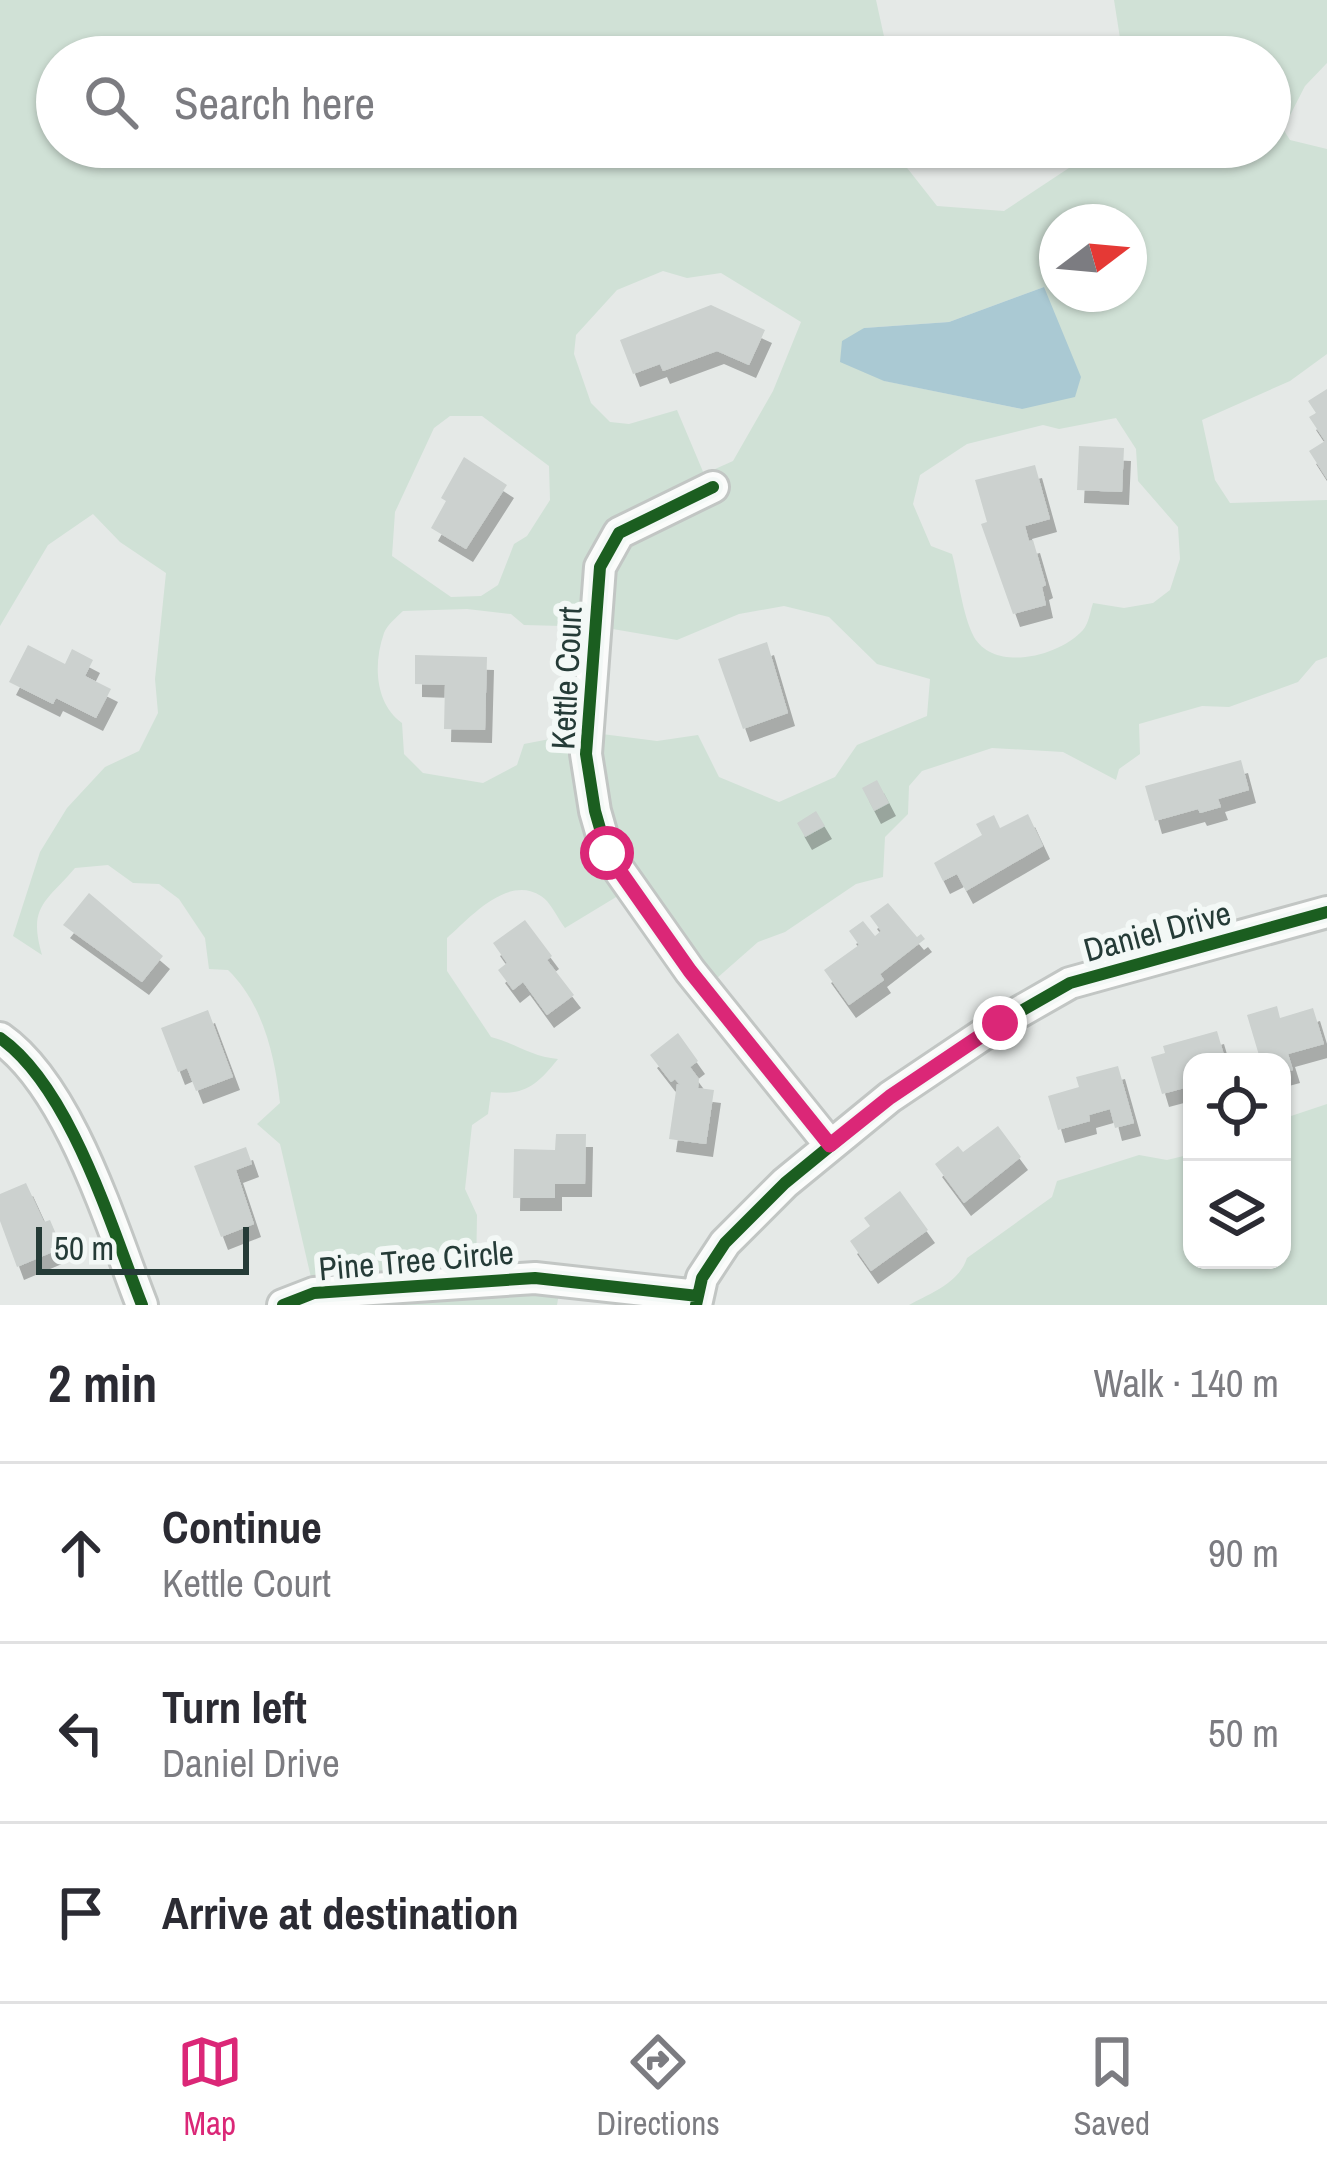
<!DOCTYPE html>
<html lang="en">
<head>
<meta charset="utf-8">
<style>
  :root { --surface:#fff; --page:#f7f7f7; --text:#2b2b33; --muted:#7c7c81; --line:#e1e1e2; --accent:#db2777 }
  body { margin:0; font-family:"Archivo Narrow",sans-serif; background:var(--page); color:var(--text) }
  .controls { position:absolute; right:36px; bottom:36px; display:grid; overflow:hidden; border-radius:24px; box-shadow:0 3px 9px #0004 }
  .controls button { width:108px; height:108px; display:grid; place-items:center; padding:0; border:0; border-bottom:3px solid var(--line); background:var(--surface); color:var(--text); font:60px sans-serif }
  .compass { position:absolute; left:1039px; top:204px; width:108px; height:108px; border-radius:50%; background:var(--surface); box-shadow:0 3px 9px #0004; rotate:74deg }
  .scale { position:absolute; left:36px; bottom:30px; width:213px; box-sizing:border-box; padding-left:12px; border:6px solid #253b37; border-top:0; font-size:33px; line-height:42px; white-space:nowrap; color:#253b37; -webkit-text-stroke:9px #f3f8f6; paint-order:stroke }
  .stop { position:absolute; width:36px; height:36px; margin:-27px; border:9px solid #db2777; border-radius:50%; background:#fff }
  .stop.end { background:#db2777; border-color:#fff; box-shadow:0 3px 12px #0008 }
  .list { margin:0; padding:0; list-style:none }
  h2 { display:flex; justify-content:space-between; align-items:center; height:156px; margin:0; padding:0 48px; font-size:51px }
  h2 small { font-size:39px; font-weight:400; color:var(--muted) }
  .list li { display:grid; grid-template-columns:78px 1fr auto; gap:36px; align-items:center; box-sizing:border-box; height:180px; padding:0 48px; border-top:3px solid var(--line) }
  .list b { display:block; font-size:45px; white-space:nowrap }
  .list p { margin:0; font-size:39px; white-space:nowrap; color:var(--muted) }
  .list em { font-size:39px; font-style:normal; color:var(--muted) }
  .icon { flex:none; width:66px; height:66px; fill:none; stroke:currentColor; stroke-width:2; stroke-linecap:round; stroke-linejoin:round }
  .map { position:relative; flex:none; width:1327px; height:1305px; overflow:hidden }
  .search { position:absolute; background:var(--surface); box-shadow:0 3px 9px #0004; left:36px; right:36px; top:36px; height:132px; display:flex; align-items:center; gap:30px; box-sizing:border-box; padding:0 42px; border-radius:66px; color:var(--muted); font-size:45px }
  .sheet { height:696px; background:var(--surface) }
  nav { display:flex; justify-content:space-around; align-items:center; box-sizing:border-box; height:168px; border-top:3px solid var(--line); background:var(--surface); font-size:33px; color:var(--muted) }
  nav a { display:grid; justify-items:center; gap:6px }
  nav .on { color:var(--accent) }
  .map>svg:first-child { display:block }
  .green { fill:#d0e1d6; fill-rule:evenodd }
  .water { fill:#aac9d3 }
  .building { fill:#ccd1cf; filter:url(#shadow) }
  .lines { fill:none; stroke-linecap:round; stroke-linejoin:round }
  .minor-casing { stroke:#c2c6c4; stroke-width:36 }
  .minor { stroke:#fbfcfb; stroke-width:30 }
  .cycleway-casing { stroke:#f3f8f6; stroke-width:20 }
  .cycleway { stroke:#1b5e20; stroke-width:12 }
  .route { stroke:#db2777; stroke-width:15 }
  .labels { text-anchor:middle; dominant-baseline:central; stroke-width:12; stroke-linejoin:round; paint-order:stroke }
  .street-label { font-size:33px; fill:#253b37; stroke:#f3f8f6 }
</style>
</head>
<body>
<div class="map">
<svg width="1327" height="1305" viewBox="0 0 1327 1305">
  <defs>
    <filter id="shadow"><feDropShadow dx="7" dy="13" stdDeviation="0" flood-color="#0004"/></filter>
  </defs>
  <rect width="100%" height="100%" fill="#e5e9e7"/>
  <path class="green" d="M0,0H876L887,50L884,57H57V147H896L904,164L937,206L1004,211L1081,160L1086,147H1270V57H1123L1114,0H1327V63L1305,86L1283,129L1290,140L1327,149V354L1290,381L1202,420L1215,480L1230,503L1327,500V657L1316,661L1298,682L1229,707L1202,706L1139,724L1140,754L1119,769L1116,780L1063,752L992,748L922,771L909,786L908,814L885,837L883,877L856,884L785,932L758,942L708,986L631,888L565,928C558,919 550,901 541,896C507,874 469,919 447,938V971L491,1037C517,1044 532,1057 558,1059C537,1085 525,1096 491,1092L488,1114L472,1125L465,1189L477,1215L476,1275L561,1282L557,1305H371V1290L313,1286L280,1144L257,1124L280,1103C275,1056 263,1004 228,970L209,969L205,938L179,899L159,884L133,883L108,865L75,868C45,903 28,906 42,955L13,936L40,852L67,808L105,767L139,751L158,713L155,679L166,573L120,542L93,514L48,545L0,626ZM1057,222H1129V294H1057ZM663,271L687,278L721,273L801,322L773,391L733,461L704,474L677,410L629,424L610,422L591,403L574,354L576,335L617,290ZM1044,287L1022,409L885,381L844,362L864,328L949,322ZM450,416H482L549,466L550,500L527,536L514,544L498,585L481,596L451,597L392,556L395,512L434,428ZM1116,418L1136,449L1138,481L1178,527L1180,559L1170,590L1153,603L1124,608L1093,603C1090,612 1089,623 1083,630C1060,656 995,673 974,637C962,614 959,579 952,554L931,546L913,504L920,475L967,444L1043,425L1059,429ZM784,606L829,617L877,664L930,679L927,716L857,745L835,777L779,802L719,777L698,735L657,741L586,732L524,744L517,765L483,783L423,773L404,754L402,723C375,704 373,664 384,633C387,625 397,617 403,611L467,609L511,614L524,625L601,627L677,640L739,614Z
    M1327,1104V1305H909C931,1293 959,1283 967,1258L1052,1197L1057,1181L1139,1155L1167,1160L1192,1154V1260H1282V1119Z"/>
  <path class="water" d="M1044,287L1081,377L1075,397L1022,409L884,381L840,362L842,341L864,328L949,322Z"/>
  <path class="building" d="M711,305L765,330L749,365L717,351L663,371L660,364L633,374L620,340Z
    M1327,389V479L1309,451L1325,441L1309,417L1316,413L1308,401Z
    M1079,446L1124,448L1122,492L1077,490Z
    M464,457L507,485L466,549L431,528L446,501L441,498Z
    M1035,465L1050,519L1025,526L1029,541L1033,540L1046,585L1042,587L1046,605L1013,614L981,524L987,522L975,480Z
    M767,642L788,713L743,729L718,659Z
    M28,645L65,664L72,649L93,660L85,676L111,689L96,718L56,698L53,704L9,682Z
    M415,655L487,657L485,730L444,729L445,685L415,684Z
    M1241,760L1249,790L1218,799L1221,807L1200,813L1198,809L1155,821L1145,786Z
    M877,780L889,803L874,811L862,788Z
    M816,811L825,826L805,837L797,823Z
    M1028,814L1043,846L966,891L957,874L943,881L934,863L982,835L976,824L994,815L1000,828Z
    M89,893L163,956L142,982L63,925Z
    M888,903L917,937L921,934L925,939L880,974L884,980L849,1005L824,970L859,945L849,931L863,921L875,936L881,931L870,916Z
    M525,920L552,956L547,960L574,995L547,1015L523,982L513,990L498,970L507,963L493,943Z
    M1277,1006L1280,1018L1313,1008L1324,1044L1288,1054L1293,1070L1282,1073V1062H1261L1247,1015Z
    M208,1010L233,1077L196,1091L187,1068L178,1072L161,1028Z
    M1217,1031L1226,1062H1192V1086L1162,1094L1151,1057L1165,1053L1163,1046Z
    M678,1033L698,1061L690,1067L699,1079L698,1088L714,1090L706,1144L669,1139L677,1084L680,1085L675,1079L671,1082L650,1055Z
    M1118,1066L1134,1123L1115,1128L1110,1109L1089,1115L1090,1121L1058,1130L1048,1096L1079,1087L1076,1077Z
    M998,1126L1021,1157L964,1203L935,1164L958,1146L963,1152Z
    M556,1134H586L585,1184H555V1198H513L514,1149L555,1150Z
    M246,1147L252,1164L236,1170L254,1224L221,1237L194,1166Z
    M26,1183L44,1222L50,1220L62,1248L17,1267L0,1221V1194Z
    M900,1191L928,1230L871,1271L850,1241L870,1226L864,1218Z"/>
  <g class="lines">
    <g class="minor-casing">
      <path id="minor" d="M713,487L619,533L600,567L586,754L595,811L607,853L690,971L830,1145
        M0,1038C70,1087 111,1226 142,1305
        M283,1305L314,1293L535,1278L698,1296
        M696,1305L702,1278L725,1243L785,1183L890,1097L1000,1023L1070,983L1327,912"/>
    </g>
    <use href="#minor" class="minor"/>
    <g class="cycleway-casing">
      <path id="cycleway" d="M713,487L619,533L600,567L586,754L595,811L607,853L690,971L830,1145
        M0,1038C70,1087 111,1226 142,1305
        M283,1305L314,1293L535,1278L698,1296
        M696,1305L702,1278L725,1243L785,1183L890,1097L1000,1023L1070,983L1327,912"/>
    </g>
    <use href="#cycleway" class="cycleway"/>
  </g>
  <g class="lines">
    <path class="route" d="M607,853L690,971L830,1145L890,1097L1000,1023"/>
  </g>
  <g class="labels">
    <g class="street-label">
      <text transform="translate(566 678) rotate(-87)">Kettle Court</text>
      <text transform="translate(1157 931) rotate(-15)">Daniel Drive</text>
      <text transform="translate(416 1260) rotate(-5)">Pine Tree Circle</text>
    </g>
  </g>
</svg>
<div class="controls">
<button><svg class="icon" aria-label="locate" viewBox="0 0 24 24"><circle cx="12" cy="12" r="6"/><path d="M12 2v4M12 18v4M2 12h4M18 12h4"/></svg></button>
<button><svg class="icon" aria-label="layers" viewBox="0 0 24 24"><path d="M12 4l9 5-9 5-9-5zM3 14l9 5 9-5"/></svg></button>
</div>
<svg class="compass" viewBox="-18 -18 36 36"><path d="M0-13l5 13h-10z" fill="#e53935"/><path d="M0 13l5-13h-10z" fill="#7c7c81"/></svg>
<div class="scale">50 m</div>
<div class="stop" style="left:607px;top:853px"></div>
<div class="stop end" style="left:1000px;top:1023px"></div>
<div class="search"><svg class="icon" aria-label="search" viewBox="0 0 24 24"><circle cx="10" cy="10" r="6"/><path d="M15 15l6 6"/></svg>Search here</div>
</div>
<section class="sheet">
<h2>2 min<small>Walk · 140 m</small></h2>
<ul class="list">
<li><svg class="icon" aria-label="ahead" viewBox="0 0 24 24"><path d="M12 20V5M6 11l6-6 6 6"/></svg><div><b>Continue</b><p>Kettle Court</p></div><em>90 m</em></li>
<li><svg class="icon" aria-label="left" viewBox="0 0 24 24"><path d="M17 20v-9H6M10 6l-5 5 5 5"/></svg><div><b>Turn left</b><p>Daniel Drive</p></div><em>50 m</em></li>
<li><svg class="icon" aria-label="arrive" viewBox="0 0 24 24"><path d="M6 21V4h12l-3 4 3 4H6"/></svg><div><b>Arrive at destination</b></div></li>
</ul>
</section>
<nav>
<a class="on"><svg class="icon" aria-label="map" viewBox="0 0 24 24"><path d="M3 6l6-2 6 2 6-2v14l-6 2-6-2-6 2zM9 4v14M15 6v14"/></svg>Map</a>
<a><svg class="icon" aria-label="directions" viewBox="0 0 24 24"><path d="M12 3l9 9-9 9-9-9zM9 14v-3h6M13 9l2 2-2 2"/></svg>Directions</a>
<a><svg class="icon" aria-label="saved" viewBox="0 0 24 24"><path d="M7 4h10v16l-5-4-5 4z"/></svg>Saved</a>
</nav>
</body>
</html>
